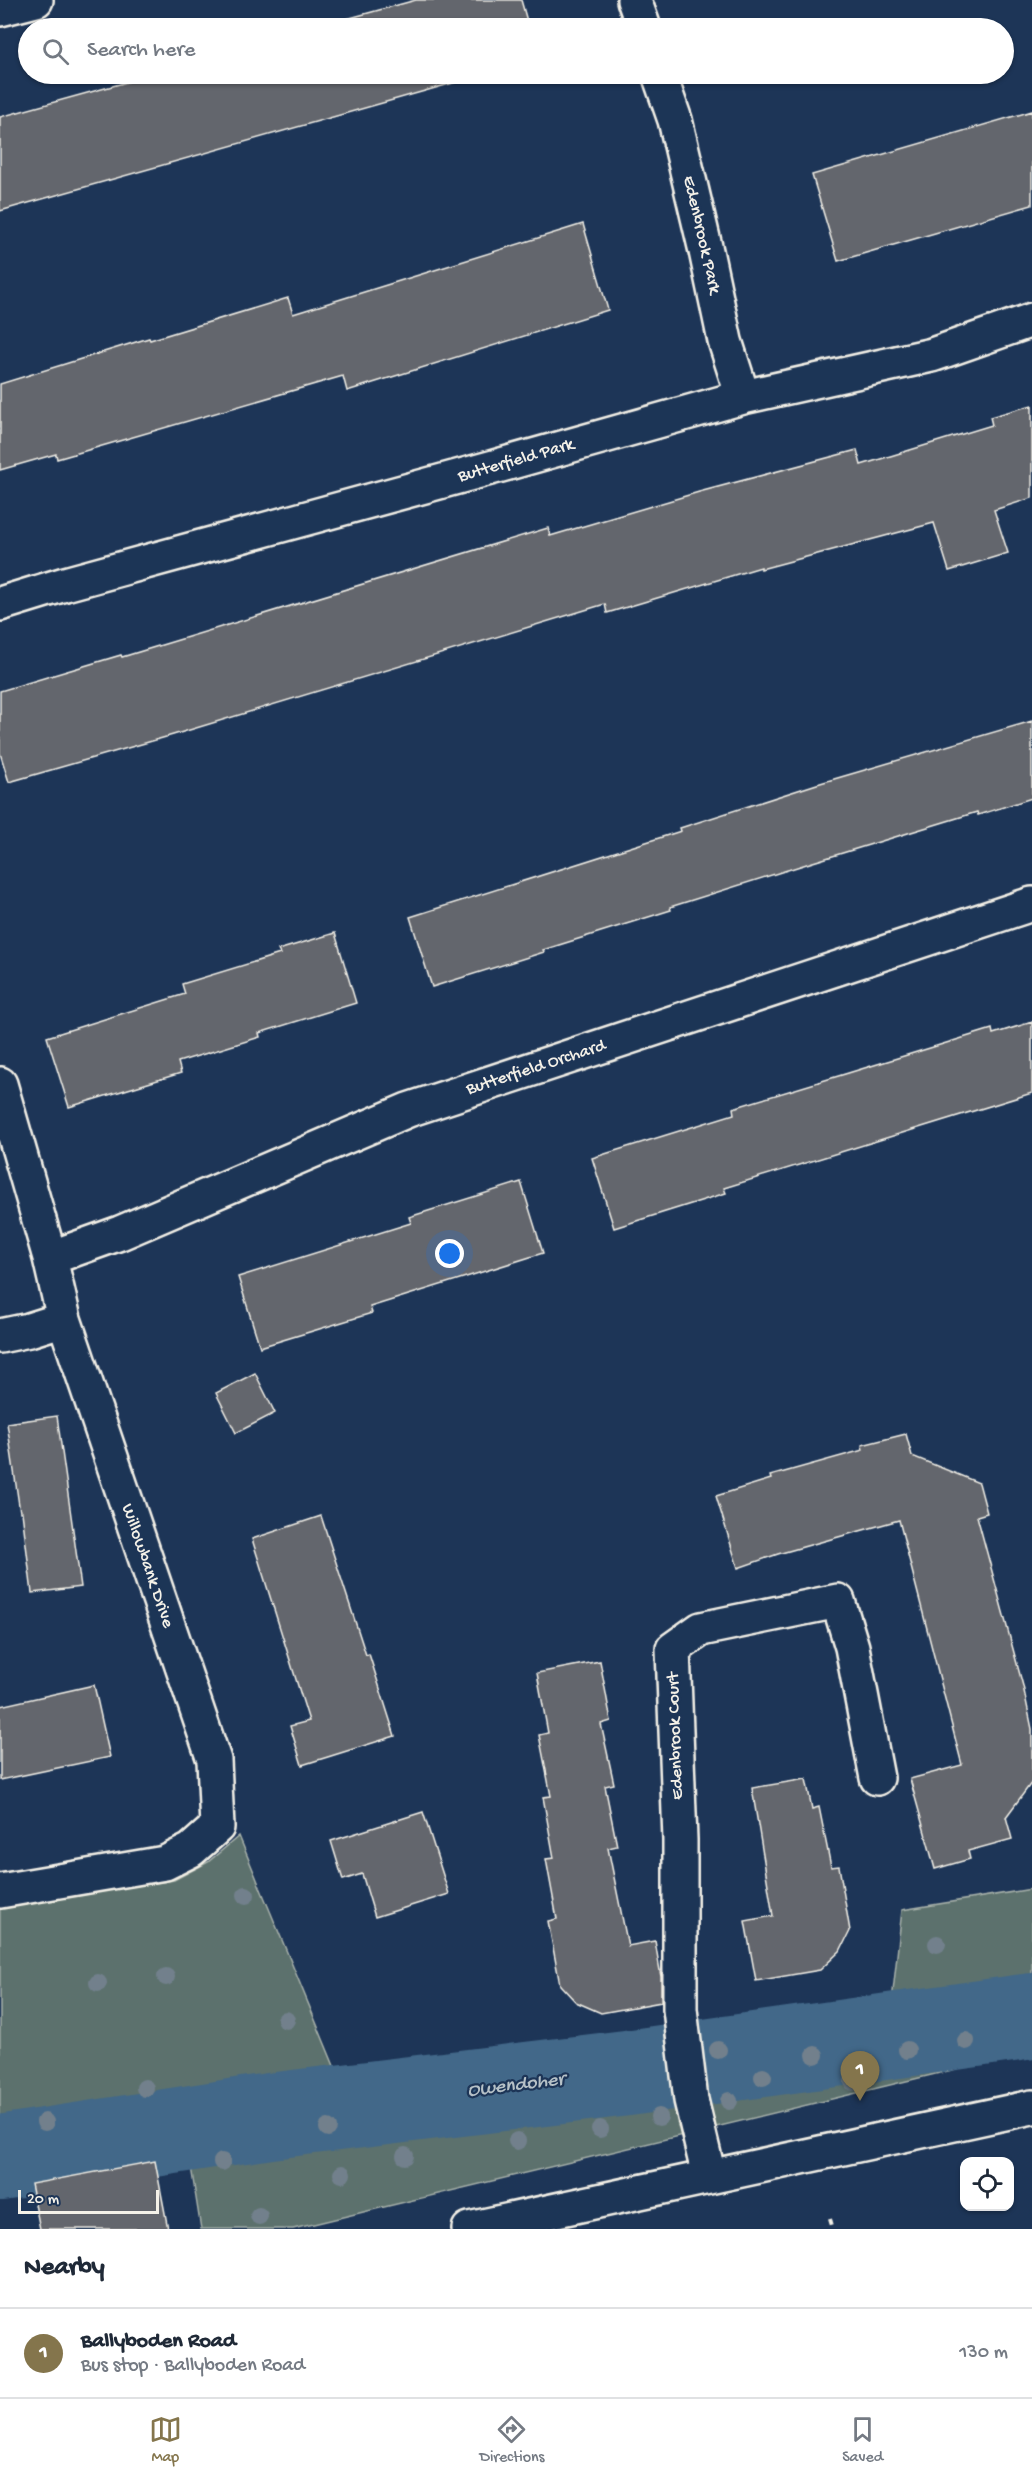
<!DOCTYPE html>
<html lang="en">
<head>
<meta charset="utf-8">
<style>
  :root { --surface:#fff; --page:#f2f2f3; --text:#1f2937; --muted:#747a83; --line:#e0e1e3; --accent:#84754c }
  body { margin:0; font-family:"Gochi Hand",sans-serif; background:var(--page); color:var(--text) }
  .controls { position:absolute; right:18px; bottom:18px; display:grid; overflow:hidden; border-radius:12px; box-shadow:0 2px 4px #0004 }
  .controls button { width:54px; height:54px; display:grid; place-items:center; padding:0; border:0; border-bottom:2px solid var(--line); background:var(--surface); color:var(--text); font:30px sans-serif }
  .scale { position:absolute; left:18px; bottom:15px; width:141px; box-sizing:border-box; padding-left:6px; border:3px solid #f4f1e8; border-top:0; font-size:16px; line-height:21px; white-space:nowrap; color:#f4f1e8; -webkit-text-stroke:4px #1d3557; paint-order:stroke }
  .you { position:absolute; left:450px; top:1254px; width:21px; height:21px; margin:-15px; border:4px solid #fff; border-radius:50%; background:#1a73e8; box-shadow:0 0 0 9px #1a73e833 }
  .badge { display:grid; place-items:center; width:39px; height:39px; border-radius:50%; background:var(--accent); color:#fff; font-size:20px; font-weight:700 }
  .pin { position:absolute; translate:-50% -50px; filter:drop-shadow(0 2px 3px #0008) }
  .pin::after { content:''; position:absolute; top:32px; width:21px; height:18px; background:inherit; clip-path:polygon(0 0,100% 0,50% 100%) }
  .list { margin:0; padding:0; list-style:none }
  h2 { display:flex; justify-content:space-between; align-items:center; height:78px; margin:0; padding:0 24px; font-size:26px }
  h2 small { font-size:20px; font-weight:400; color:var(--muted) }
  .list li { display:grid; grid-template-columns:39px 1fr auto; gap:18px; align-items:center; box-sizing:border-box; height:90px; padding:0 24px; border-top:2px solid var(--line) }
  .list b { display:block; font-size:22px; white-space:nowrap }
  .list p { margin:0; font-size:20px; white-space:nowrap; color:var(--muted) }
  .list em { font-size:20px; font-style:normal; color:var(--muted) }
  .icon { flex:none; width:33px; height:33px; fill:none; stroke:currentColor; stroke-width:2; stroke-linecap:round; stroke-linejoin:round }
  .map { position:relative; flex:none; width:1032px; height:2229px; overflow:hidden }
  .search { position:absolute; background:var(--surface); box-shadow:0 2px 4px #0004; left:18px; right:18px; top:18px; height:66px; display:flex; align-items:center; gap:15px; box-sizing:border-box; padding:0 21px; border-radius:33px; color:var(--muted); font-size:22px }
  .sheet { height:168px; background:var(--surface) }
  nav { display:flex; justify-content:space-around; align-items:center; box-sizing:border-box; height:84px; border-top:2px solid var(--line); background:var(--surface); font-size:16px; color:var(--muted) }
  nav a { display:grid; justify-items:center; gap:3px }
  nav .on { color:var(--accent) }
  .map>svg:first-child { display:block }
  .green { fill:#5b716d; stroke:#a8b1aa; stroke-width:1.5 }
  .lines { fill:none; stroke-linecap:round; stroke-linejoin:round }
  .river { stroke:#426889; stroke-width:86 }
  .building { fill:#64666d; stroke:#f4f1e8; stroke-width:1.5 }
  .minor-casing { stroke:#f4f1e8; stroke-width:38 }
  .major-casing { stroke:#f4f1e8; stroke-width:38 }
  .path { stroke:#f4f1e8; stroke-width:4; stroke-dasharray:6 4.5; stroke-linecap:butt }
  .minor { stroke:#1d3557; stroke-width:33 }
  .major { stroke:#1d3557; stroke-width:33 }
  .tree { fill:#72808c }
  .labels { text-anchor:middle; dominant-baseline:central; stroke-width:4.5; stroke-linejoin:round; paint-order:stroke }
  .street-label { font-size:18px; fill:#f4f1e8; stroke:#1d3557 }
  .water-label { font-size:20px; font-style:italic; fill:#b6c1c7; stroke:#1d3557 }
</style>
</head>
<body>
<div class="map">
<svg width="1032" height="2229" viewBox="0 0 1032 2229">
  <rect width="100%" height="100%" fill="#1d3557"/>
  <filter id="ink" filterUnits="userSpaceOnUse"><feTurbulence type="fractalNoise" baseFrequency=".0167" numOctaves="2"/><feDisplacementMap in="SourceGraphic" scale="12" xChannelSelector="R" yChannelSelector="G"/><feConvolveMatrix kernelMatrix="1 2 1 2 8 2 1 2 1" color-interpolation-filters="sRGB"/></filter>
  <g filter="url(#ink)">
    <path class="green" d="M239,1836L351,2107L687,2065L682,2026L892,2001L902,1910L1032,1889V2057L977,2064L293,2229H201L185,2129L0,2158V1907L174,1880L208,1862Z"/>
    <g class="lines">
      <path class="river" d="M0,2158L270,2116L627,2073L1032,2016"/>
    </g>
    <path class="building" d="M416,0H521L529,28H313Z
      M156,74H485L0,211V117Z
      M1032,111V205L838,261L812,175Z
      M583,224L608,310L347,391L343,376L57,459L56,454L0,470V384L149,338L150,340L288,298L293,314Z
      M1032,405V498L994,510L1008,553L949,571L934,523L761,569V567L607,613L605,604L173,735L9,782L0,753V691L121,655L122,657L548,528L550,536L699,492L857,450L861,465L992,425L990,417Z
      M1032,721V798L978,815L977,812L813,862L670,907L671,910L543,950L544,952L432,987L410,917L681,831L680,828L817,784Z
      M335,933L356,1003L259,1033L260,1037L178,1062L181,1073L69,1107L47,1037L185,994L182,984L280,954L278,950Z
      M1032,1022V1093L724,1188L726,1193L614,1228L592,1158L734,1114L733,1108L845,1074L992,1029L993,1034Z
      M521,1182L543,1253L370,1307L372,1313L260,1347L238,1277L411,1223L409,1217Z
      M255,1373L275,1413L236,1433L216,1393Z
      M57,1416L81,1587L32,1593L22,1512H20L7,1423Z
      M906,1434L912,1456L979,1483L987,1513L977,1516L1023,1686L1032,1729V1782L1006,1817L1012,1839L968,1851L970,1859L935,1869L910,1779L962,1765L899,1520L778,1554L738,1568L716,1496L771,1479L770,1476L863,1450L862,1445Z
      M321,1516L366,1655L369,1654L395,1736L302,1765L290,1726L309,1721L252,1539Z
      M600,1661L611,1721L601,1724L614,1784L605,1786L617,1846L608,1848L628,1946L655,1941L661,1977V2002L601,2013L576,2002L560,1985L548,1921L557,1919L546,1859L554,1858L543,1797L551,1796L539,1735L548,1733L537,1673Z
      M94,1685L110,1757L0,1780V1706Z
      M806,1779L812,1809L819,1807L831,1867L839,1866L850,1931L840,1951L820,1970L756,1981L745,1921L773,1916L752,1788Z
      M423,1812L449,1894L375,1917L362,1874L343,1880L331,1841Z
      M155,2161L168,2229H40L31,2184Z"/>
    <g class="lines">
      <g class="minor-casing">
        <path id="minor" d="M634,0L644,28
          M0,9L36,0
          M659,74L675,120L706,251L725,341L743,397
          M0,604L65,584L494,467L743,397L932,355L1032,320
          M0,1084L50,1258L64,1319L214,1760L217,1827L191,1850L165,1863L0,1891
          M50,1258L120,1233L408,1110L1032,904
          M0,1336L29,1330L64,1319
          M709,2176L691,2100L680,2009V1840L673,1649L701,1629L838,1601L852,1647L877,1778"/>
      </g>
      <g class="major-casing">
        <path id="major" d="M469,2229L1032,2107"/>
      </g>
      <path class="path" d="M830,2219L833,2229"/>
      <use href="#minor" class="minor"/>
      <use href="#major" class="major"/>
    </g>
    <g class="tree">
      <circle cx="246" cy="1895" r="9"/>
      <circle cx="937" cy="1944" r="9"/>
      <circle cx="166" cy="1977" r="9"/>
      <circle cx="98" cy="1983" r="9"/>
      <circle cx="286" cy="2020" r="9"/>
      <circle cx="966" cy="2041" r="9"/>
      <circle cx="718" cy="2050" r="9"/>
      <circle cx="907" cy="2050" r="9"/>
      <circle cx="815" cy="2055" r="9"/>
      <circle cx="763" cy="2077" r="9"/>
      <circle cx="853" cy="2082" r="9"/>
      <circle cx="145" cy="2088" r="9"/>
      <circle cx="729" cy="2101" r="9"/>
      <circle cx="659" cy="2117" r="9"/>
      <circle cx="45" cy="2122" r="9"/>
      <circle cx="328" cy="2128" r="9"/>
      <circle cx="600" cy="2129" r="9"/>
      <circle cx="517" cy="2141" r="9"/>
      <circle cx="405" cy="2156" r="9"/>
      <circle cx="222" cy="2162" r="9"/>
      <circle cx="342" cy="2174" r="9"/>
      <circle cx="259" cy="2216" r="9"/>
    </g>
  </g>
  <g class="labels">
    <g class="street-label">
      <text transform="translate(701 235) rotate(77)">Edenbrook Park</text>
      <text transform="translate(516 461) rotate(-16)">Butterfield Park</text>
      <text transform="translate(536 1068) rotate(-18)">Butterfield Orchard</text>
      <text transform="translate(147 1566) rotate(71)">Willowbank Drive</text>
      <text transform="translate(676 1736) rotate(-92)">Edenbrook Court</text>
    </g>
    <g class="water-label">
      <text transform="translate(516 2086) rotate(-7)">Owendoher</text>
    </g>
  </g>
</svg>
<div class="controls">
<button><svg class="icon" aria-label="locate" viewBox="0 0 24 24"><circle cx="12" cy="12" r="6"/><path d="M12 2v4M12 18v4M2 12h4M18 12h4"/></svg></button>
</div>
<div class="scale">20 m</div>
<div class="you"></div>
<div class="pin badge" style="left:860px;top:2101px">1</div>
<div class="search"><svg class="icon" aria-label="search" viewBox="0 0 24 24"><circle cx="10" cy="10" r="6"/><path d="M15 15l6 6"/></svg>Search here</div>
</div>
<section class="sheet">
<h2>Nearby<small></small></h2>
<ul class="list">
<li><span class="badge">1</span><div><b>Ballyboden Road</b><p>Bus stop · Ballyboden Road</p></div><em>130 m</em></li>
</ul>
</section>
<nav>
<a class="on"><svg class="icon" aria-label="map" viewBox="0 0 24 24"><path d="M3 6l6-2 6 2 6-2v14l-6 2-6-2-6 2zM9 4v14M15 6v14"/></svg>Map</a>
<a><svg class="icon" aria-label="directions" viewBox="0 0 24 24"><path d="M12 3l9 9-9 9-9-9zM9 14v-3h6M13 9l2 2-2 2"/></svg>Directions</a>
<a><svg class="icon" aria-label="saved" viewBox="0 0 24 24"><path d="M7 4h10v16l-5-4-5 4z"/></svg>Saved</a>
</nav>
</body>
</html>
